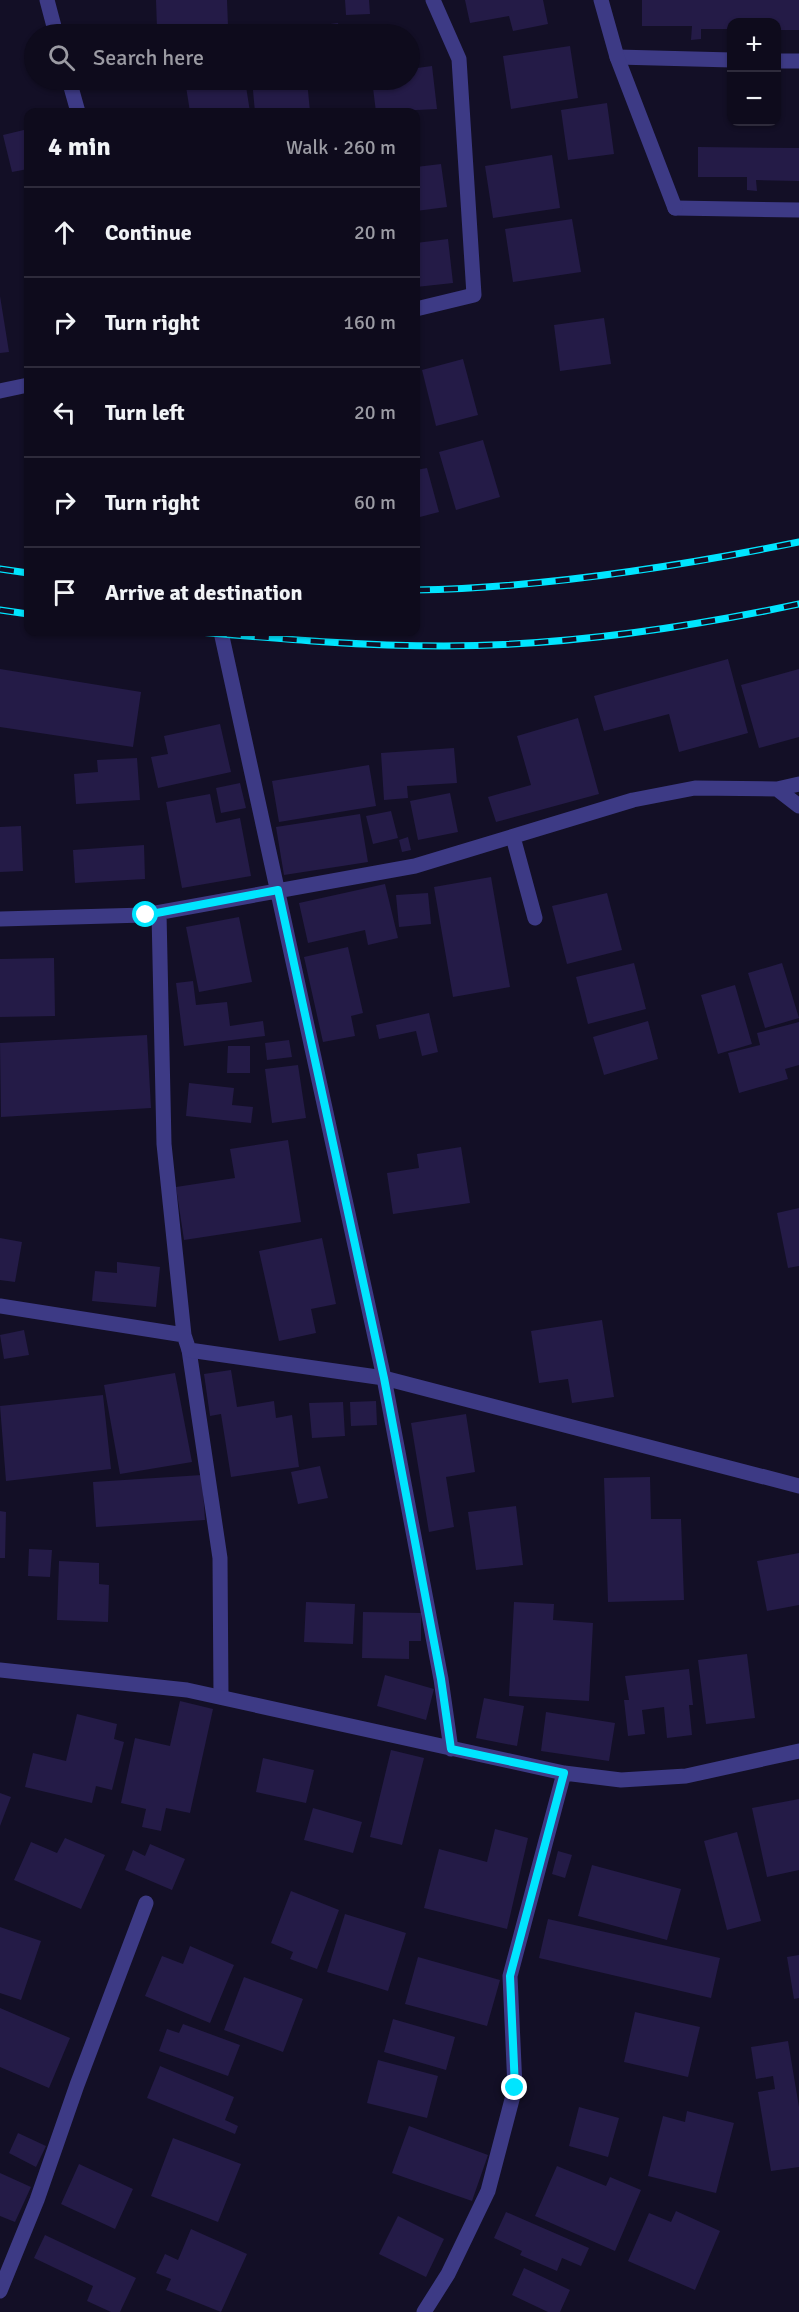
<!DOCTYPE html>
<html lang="en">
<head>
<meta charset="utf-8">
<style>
  :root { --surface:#0e0b1c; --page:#1c1929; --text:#f1f3f6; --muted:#9b9ba3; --line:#2e2b3b }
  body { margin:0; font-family:Signika,sans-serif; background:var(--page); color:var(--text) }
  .controls { position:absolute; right:18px; top:18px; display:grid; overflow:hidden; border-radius:12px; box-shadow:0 2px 4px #0004 }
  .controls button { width:54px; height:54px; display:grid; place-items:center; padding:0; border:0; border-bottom:2px solid var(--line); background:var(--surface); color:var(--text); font:30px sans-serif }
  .stop { position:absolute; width:18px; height:18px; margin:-14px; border:4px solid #00e5ff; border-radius:50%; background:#fff }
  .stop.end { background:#00e5ff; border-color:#fff; box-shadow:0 2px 6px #0008 }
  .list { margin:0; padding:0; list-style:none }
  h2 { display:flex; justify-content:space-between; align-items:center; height:78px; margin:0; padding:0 24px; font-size:26px }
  h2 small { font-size:20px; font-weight:400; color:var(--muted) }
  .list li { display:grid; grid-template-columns:39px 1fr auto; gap:18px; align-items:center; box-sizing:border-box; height:90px; padding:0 24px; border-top:2px solid var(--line) }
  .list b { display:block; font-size:22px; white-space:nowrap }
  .list em { font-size:20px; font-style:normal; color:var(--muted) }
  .icon { flex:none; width:33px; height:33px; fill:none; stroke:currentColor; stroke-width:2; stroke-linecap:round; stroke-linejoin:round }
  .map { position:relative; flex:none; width:799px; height:2312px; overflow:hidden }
  .search { position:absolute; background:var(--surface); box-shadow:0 2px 4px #0004; left:24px; top:24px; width:396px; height:66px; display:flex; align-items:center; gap:15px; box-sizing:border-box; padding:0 21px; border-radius:33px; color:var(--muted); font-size:22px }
  .panel { position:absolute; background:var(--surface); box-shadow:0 2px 4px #0004; left:24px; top:108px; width:396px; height:528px; border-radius:12px }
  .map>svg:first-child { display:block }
  .building { fill:#241b47 }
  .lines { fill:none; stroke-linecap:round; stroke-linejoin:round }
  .service { stroke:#3d3a85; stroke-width:15 }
  .minor { stroke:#3d3a85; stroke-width:15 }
  .rail-casing { stroke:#00e5ff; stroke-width:7 }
  .rail { stroke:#130f26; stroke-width:4.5; stroke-dasharray:14; stroke-linecap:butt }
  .route { stroke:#00e5ff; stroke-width:8 }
</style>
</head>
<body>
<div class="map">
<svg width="799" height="2312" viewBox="0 0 799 2312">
  <rect width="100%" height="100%" fill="#130f26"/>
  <path class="building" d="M156,0H227L228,26L157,28Z
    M345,0H369L370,14L346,15Z
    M465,0H543L548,24L513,31L509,16L470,23Z
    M642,0H799V30H776V22H732V29H701V39L691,40L692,26H642Z
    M338,23L340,34H292V29Z
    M570,46L578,98L511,109L503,56Z
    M432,66L437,109L376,112L372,80H410V69Z
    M185,80H245L250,112H190Z
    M252,80H307L310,112H255Z
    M607,103L614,154L568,160L561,110Z
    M28,129V169L12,172L3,135Z
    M698,147L799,148V181L756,180L757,191L747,190V177H698Z
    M552,155L560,208L493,218L485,166Z
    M441,164L447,207L416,211V167Z
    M572,219L581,272L513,282L505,229Z
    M448,239L453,283L416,287V243Z
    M0,296L9,352L0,353Z
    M604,318L611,364L560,371L554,325Z
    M463,359L478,415L436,426L422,370Z
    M483,440L500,497L456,510L439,452Z
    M427,468L439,512L416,518V470Z
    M728,659L748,733L679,752L669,714L604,731L594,696Z
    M0,669L141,692L133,747L0,727Z
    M799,669V737L759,748L741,685Z
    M578,718L599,794L496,822L488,797L531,785L517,736Z
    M220,724L231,772L158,788L151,757L168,754L164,736Z
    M454,748L457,783L407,786L408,798L384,800L381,753Z
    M137,758L140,800L76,804L74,774L98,772L97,760Z
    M369,765L376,806L279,822L272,781Z
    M240,783L246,808L221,813L216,788Z
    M450,793L458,832L418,840L410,801Z
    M210,794L216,823L240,818L251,876L182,888L166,802Z
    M391,811L398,838L373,844L366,816Z
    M360,814L368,862L284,875L276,827Z
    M21,826L23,871L0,872V827Z
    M408,837L411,850L402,852L399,840Z
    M144,845L145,879L75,883L73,850Z
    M491,877L510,987L453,997L434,887Z
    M385,884L398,938L368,945L365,930L308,943L299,903Z
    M428,893L431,924L399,927L396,895Z
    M607,893L622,950L567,964L552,906Z
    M239,917L252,982L199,992L186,927Z
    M348,947L363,1013L351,1016L355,1036L323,1042L304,957Z
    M54,958L55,1016L0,1017V959Z
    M634,963L646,1009L588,1024L576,977Z
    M782,963L799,1018L765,1028L748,973Z
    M193,981L196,1005L227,1002L230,1026L263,1021L265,1036L184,1046L176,983Z
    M735,985L752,1044L718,1054L701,995Z
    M429,1013L438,1052L422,1056L416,1031L379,1039L376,1025Z
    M648,1021L658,1059L604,1075L593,1037Z
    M799,1022V1065L785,1069L788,1079L739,1093L728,1053L760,1045L757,1033Z
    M147,1035L151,1108L1,1117L0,1043Z
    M289,1040L292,1057L267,1060L265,1043Z
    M228,1046H250V1073H227Z
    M298,1065L306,1118L272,1123L265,1069Z
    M189,1083L234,1088L232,1105L253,1107L251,1123L186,1116Z
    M288,1140L301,1222L184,1240L176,1187L235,1178L230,1149Z
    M461,1147L470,1203L393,1214L387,1173L419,1168L417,1154Z
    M799,1208V1266L788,1268L777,1213Z
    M0,1238L22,1242L15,1282L0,1280Z
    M322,1238L336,1304L311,1309L316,1333L279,1341L259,1251Z
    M117,1262L160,1267L156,1307L92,1301L95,1271L117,1273Z
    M602,1320L614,1397L572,1403L568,1379L539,1383L531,1331Z
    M24,1330L29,1355L4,1359L0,1335Z
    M231,1370L237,1407L274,1401L276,1418L292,1415L299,1467L231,1477L221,1414L210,1416L204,1374Z
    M175,1373L192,1462L120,1474L104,1385Z
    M103,1395L111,1469L6,1481L0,1406Z
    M376,1401L377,1425L351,1426L350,1402Z
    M343,1402L345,1436L312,1438L309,1403Z
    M466,1414L475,1472L446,1477L454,1527L429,1532L411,1423Z
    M320,1466L328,1498L298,1504L291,1472Z
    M202,1475L205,1520L96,1527L93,1482Z
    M650,1477L651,1519H681L684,1600L608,1602L604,1478Z
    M516,1506L523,1565L476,1570L468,1512Z
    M0,1511L6,1512L5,1558H0Z
    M29,1549L52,1550L50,1577L28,1576Z
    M799,1553V1605L767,1611L757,1561Z
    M59,1561L99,1563V1584L109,1585L108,1622L57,1620Z
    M306,1602L355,1604L353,1644L304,1642Z
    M514,1602L554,1604L553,1620L593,1623L589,1701L509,1696Z
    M363,1612L421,1613V1641H409V1659L362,1658Z
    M747,1654L755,1718L706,1724L698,1660Z
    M689,1669L693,1705H689L692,1735L667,1738L664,1707L642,1710L645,1734L628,1736L624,1700H629L625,1676Z
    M385,1675L434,1689L426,1720L377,1706Z
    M484,1698L524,1706L517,1746L476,1738Z
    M180,1701L213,1709L190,1813L166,1808L161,1831L142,1827L146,1809L121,1803L135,1738L170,1746Z
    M546,1712L615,1723L609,1761L541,1751Z
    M77,1714L117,1724L114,1739L124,1742L112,1790L96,1786L92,1803L25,1787L33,1753L66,1761Z
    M391,1750L424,1758L402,1845L370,1837Z
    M263,1758L314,1770L306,1803L256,1792Z
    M0,1793L11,1797L0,1826Z
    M799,1799V1870L767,1877L752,1808Z
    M313,1808L362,1822L353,1853L304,1840Z
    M495,1829L528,1838L507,1929L424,1908L439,1849L487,1862Z
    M737,1832L761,1921L727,1930L704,1841Z
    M65,1838L105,1855L81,1909L14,1880L31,1842L57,1853Z
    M150,1844L185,1859L172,1890L125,1870L133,1850L145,1856Z
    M558,1851L572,1855L565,1878L552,1874Z
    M592,1865L681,1889L667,1940L578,1916Z
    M291,1891L339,1910L317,1969L290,1959L293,1952L271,1943Z
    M345,1914L406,1933L388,1991L327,1972Z
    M548,1919L720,1958L711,1998L539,1958Z
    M0,1927L41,1941L21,2000L0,1993Z
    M190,1946L234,1965L210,2023L145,1996L162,1956L183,1964Z
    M799,1955V1998L794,1999L787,1957Z
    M418,1957L500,1980L487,2026L405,2004Z
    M244,1977L303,1999L283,2052L224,2030Z
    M0,2008L70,2038L49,2088L0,2067Z
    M635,2012L700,2027L688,2077L624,2062Z
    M393,2019L455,2037L446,2070L384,2052Z
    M183,2024L240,2045L228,2076L159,2051L167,2029L179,2033Z
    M788,2041L799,2107V2167L771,2171L758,2092L775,2089L773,2076L756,2079L751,2047Z
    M378,2060L438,2076L427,2118L367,2103Z
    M160,2066L234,2097L225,2120L238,2126L235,2134L147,2098Z
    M579,2107L619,2118L608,2157L569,2146Z
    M687,2111L734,2123L716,2193L648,2176L663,2116L685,2122Z
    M409,2126L488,2155L472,2201L392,2173Z
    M18,2133L46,2146L36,2167L9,2153Z
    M173,2138L241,2164L218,2222L151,2196Z
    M79,2164L133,2189L115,2229L61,2204Z
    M557,2166L606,2186L610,2177L641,2190L615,2251L535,2216Z
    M0,2173L31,2187L15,2222L0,2216Z
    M676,2211L720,2231L695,2290L628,2261L649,2213L671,2222Z
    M506,2212L589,2248L581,2266L562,2258L557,2271L520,2255L522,2251L494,2238Z
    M398,2216L444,2239L426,2277L379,2254Z
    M191,2229L247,2254L221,2312L166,2290L171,2279L156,2273L165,2254L178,2260Z
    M45,2235L136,2278L120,2312H111L87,2301L93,2286L34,2258Z
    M524,2268L570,2290L560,2312H548L512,2295Z"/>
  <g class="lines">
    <path class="service" d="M617,57L732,60
      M776,61H799
      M675,208L799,210
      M189,1350L220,1558L221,1697"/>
    <path class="minor" d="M47,0L56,34
      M601,0L617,57L675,208
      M69,80L78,112
      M416,309L474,295L459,59L433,0
      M0,391L28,385
      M221,632L384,1378L441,1679L451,1749
      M777,789L799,784
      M513,837L535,918
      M159,913L164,1144L184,1335
      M0,919L145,915L415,866L633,800L695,788L777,789L799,806
      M0,1306L184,1335L189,1350L384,1378L799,1486
      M0,1670L187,1690L564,1773L621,1780L686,1776L799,1751
      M0,2291L37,2200L77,2085L146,1903
      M424,2312L448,2274L488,2191L515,2088L510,1976L564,1773"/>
    <g class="rail-casing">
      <path id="rail" d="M0,569L28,573
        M416,590C541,588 676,567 799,542
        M0,610L28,614
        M199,632C281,639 362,646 444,646C559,646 686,628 799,604"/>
    </g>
    <use href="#rail" class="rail"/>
  </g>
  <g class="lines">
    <path class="route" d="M146,915L278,890L384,1378L441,1679L451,1749L564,1773L510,1976L515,2088"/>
  </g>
</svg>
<div class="controls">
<button>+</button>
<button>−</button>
</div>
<div class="stop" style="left:146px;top:915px"></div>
<div class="stop end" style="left:515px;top:2088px"></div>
<div class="search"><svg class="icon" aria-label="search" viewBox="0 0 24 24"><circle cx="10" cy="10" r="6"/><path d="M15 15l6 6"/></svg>Search here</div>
<section class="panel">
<h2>4 min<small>Walk · 260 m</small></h2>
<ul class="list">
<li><svg class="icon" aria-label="ahead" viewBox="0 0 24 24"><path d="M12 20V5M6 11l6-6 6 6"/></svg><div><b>Continue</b></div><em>20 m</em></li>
<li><svg class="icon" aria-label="right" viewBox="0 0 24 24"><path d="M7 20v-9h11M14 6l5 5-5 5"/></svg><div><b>Turn right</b></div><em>160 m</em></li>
<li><svg class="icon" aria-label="left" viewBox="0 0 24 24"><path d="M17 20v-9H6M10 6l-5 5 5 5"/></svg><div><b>Turn left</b></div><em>20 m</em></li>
<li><svg class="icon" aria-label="right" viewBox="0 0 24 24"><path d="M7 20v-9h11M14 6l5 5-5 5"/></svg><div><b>Turn right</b></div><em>60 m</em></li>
<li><svg class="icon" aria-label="arrive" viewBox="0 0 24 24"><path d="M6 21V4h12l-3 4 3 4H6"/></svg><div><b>Arrive at destination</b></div></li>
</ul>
</section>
</div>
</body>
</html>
